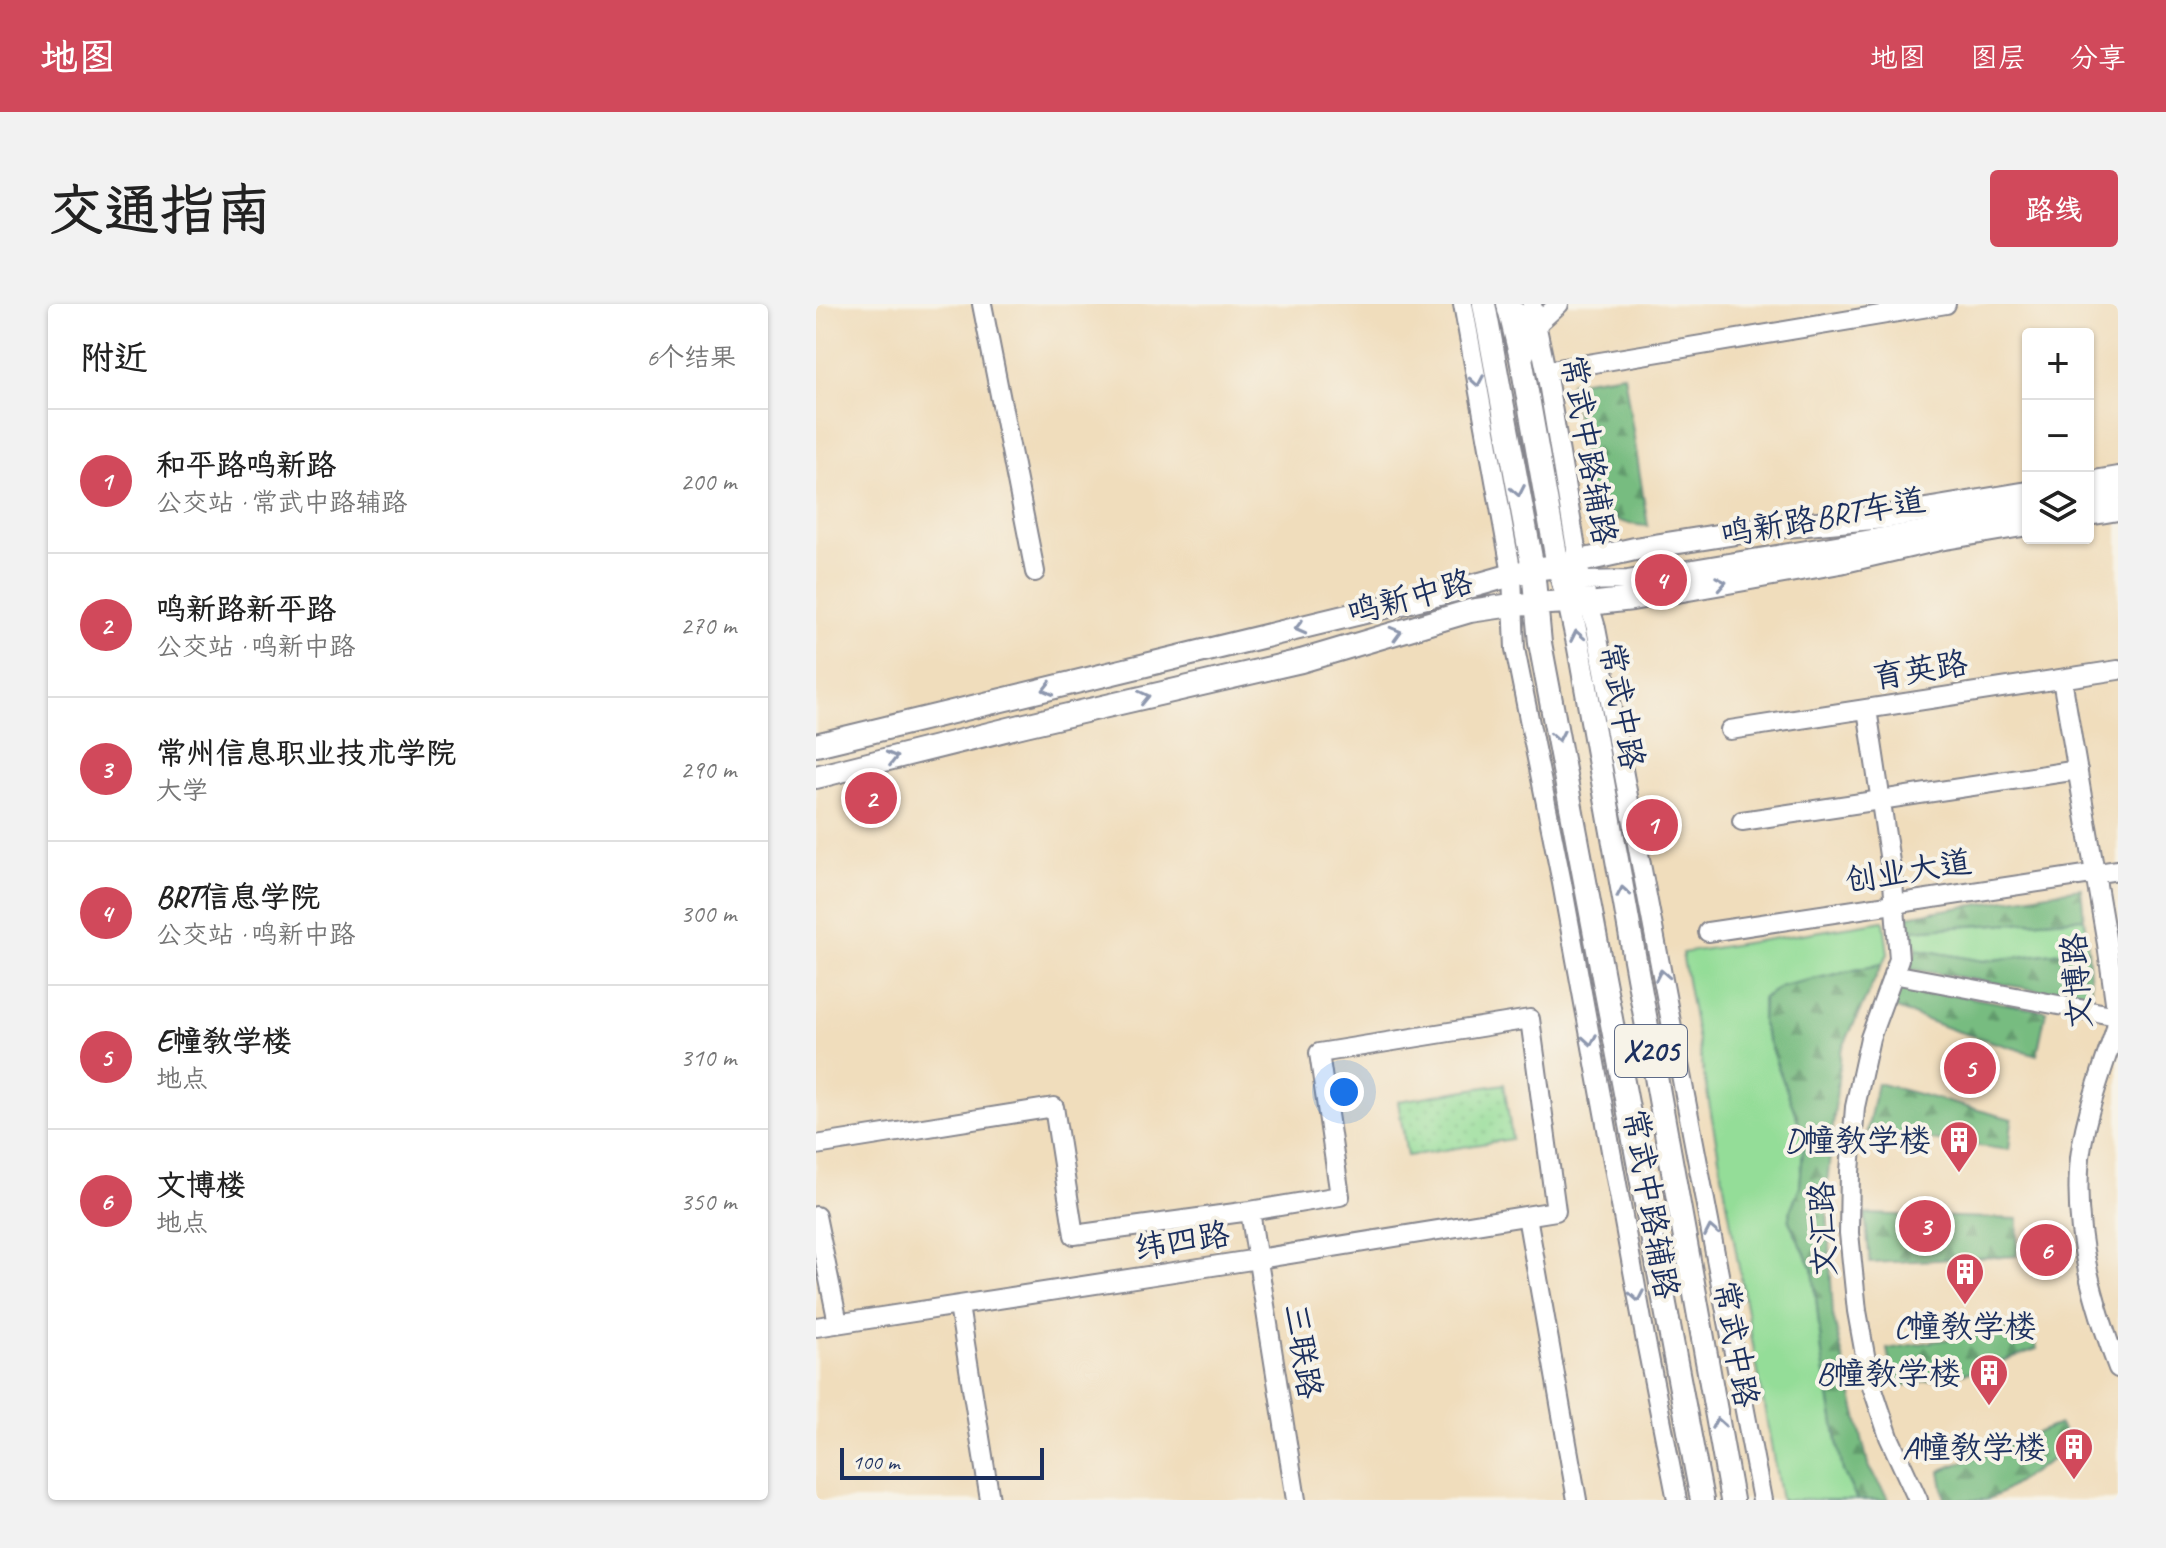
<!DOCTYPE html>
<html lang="zh">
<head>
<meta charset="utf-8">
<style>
  :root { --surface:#fff; --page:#f2f2f2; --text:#222; --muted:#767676; --line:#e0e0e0; --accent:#d1495b }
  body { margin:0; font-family:Caveat,"LXGW WenKai TC",sans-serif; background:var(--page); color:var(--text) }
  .controls { position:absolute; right:24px; top:24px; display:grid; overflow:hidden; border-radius:8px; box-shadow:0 2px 6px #0004 }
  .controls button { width:72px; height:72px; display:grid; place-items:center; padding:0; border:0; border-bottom:2px solid var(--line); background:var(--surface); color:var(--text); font:40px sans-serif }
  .scale { position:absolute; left:24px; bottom:20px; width:204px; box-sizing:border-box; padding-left:8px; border:4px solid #1b2f5e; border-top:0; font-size:22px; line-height:28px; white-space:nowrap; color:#1b2f5e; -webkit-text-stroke:6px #f7f3e8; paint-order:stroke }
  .you { position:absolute; left:528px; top:788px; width:28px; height:28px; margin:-20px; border:6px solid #fff; border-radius:50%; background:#1a73e8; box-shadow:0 0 0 12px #1a73e833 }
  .badge { display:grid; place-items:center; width:52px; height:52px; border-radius:50%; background:var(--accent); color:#fff; font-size:26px; font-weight:700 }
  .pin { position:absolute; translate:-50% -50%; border:4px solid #fff; box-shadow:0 2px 8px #0006 }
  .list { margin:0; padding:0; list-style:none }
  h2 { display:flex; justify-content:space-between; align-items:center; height:104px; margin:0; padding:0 32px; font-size:34px }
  h2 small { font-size:26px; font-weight:400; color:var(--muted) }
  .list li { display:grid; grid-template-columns:52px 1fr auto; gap:24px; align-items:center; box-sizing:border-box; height:144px; padding:0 32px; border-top:2px solid var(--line) }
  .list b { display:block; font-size:30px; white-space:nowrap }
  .list p { margin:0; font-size:26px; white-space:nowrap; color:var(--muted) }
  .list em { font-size:26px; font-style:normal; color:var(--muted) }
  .icon { flex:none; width:44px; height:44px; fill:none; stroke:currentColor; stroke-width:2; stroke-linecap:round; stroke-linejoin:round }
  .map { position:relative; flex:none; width:1302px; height:1196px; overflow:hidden; border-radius:8px }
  header { display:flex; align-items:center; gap:48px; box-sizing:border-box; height:112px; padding:0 40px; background:var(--accent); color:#fff }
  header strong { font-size:38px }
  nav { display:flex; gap:44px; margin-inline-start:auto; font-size:28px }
  .intro { display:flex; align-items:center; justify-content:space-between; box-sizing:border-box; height:192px; padding:0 48px }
  h1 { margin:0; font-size:56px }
  .button { padding:20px 36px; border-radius:8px; background:var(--accent); color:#fff; font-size:28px; font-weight:700 }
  main { display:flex; gap:48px; padding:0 48px }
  aside { flex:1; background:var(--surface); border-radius:8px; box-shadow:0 2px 6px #0004 }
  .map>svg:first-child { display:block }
  .grass { fill:#94dd98; stroke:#58867b; stroke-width:2 }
  .forest { fill:url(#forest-firs); stroke:#49766f; stroke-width:2 }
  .garden { fill:url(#garden-dots); stroke:#58867b; stroke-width:2 }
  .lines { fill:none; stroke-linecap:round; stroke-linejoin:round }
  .minor-casing { stroke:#86868d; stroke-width:22 }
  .major-casing { stroke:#86868d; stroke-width:26 }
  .minor { stroke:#fff; stroke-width:18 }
  .major { stroke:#fff; stroke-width:22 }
  .oneway { stroke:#8d97ae }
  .labels { text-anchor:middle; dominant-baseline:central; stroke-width:8; stroke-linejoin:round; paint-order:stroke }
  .shield { fill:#f7f3e8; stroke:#5d6a87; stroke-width:2 }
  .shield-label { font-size:30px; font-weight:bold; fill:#1b2f5e }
  .street-label { font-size:32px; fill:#1b2f5e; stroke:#f7f3e8 }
  .poi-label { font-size:32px; fill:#1b2f5e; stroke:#f7f3e8; text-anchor:end }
</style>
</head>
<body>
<header>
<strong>地图</strong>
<nav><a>地图</a><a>图层</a><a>分享</a></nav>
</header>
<div class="intro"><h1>交通指南</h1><a class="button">路线</a></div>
<main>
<aside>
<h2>附近<small>6个结果</small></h2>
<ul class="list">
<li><span class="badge">1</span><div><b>和平路鸣新路</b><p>公交站 · 常武中路辅路</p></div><em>200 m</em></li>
<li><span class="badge">2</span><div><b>鸣新路新平路</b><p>公交站 · 鸣新中路</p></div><em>270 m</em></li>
<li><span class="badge">3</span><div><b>常州信息职业技术学院</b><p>大学</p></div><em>290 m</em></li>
<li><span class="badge">4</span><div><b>BRT信息学院</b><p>公交站 · 鸣新中路</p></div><em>300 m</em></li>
<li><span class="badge">5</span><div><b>E幢教学楼</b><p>地点</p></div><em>310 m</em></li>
<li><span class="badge">6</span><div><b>文博楼</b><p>地点</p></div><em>350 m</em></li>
</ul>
</aside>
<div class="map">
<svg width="1302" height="1196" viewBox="0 0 1302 1196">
  <defs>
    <pattern id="forest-firs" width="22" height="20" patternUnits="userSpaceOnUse" patternTransform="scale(2)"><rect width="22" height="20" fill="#77bc80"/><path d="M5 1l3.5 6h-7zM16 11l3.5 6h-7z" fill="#61996c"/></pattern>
    <pattern id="garden-dots" width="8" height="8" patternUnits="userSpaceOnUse" patternTransform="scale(2)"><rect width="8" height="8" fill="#94dd98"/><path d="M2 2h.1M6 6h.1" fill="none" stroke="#7fbe85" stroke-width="1.8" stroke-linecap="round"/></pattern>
  </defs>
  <rect width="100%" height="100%" fill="#f7f3e8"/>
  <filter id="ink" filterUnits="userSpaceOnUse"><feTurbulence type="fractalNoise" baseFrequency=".0125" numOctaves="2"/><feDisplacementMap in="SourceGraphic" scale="16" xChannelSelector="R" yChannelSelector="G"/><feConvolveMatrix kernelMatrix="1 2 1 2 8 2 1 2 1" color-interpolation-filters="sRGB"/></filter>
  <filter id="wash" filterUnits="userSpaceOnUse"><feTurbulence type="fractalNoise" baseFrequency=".006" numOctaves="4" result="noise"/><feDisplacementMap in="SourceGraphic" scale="32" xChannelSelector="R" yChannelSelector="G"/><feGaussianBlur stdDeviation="1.8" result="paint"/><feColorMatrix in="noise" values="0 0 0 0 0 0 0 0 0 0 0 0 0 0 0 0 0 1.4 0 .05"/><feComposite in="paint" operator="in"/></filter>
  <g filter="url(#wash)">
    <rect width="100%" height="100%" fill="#f0ddbc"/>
    <path class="grass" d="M1268,614L1272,645L1167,657L1101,645L1096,626Z
      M1068,617L1072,650L1066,660L966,682L946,694V720L988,833L984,882L975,905L973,917L997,965L1007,1058L1021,1137L1027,1167L1041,1196H965L866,649Z"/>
    <path class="forest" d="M808,70L832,222C803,220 789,214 774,189L754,78Z
      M1265,584L1268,614L1096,626L1090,612Z
      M1101,645L1167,657L1272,645L1276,695L1094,665Z
      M1066,660L1025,747L1010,889L1017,1011L1053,1164L1073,1196H1041L1027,1167L1021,1137L1007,1058L997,965L973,917L975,905L984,882L988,833L946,720L947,694L966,682Z
      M1085,681L1230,707L1221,751L1140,727L1073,702Z
      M1061,779L1196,815L1193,846L1051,828Z
      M1049,910L1202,915L1201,952L1054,959Z
      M1213,1022L1221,1045L1154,1068L1079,1083L1071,1045Z
      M1243,1120L1257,1142L1185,1189L1170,1196H1129L1124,1167Z"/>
    <path class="garden" d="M688,780L696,835L591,852L582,797Z"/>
  </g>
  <g filter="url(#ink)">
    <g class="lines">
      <g class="minor-casing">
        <path id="minor" d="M166,0L219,268
          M647,0L696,270L699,345L746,579L830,1038L861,1196
          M716,0L730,67L760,244V256L780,324L946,1196
          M720,21L743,0
          M730,67L1130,0
          M1272,191L1302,186
          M1124,215L1212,201
          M758,275L767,277L812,276L1140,221
          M1246,375L1291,640L1301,712L1300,724C1286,767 1265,821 1263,866C1259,936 1278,1000 1302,1064
          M1051,405L1077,578L1083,655L1054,734L1039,803L1034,868L1033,929L1041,1007L1053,1073L1073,1133L1102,1196
          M914,426L1302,366
          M926,517L1262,466
          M892,628L1302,566
          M1077,670L1301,712
          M0,841L238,803L258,931L434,907L524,892L503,749L714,715L740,907L442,955L0,1023
          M434,907L480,1196
          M0,912L22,1019
          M711,912L761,1196
          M143,1002L174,1196"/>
      </g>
      <g class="major-casing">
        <path id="major" d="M668,0L717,265L724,339L886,1196
          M692,0L705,54L742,262L753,298L763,344L916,1196
          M693,6L720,21L705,54
          M1272,179L1302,174
          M1272,210L1302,205
          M0,441L664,280L717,265L742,262L819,245L958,223L1068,213L1212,189
          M0,473L209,421L485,357L654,307L696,301L753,298L773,300L816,295L1024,258L1123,235L1212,220"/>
      </g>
      <use href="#minor" class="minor"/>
      <use href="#major" class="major"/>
    </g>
    <defs><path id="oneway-chevron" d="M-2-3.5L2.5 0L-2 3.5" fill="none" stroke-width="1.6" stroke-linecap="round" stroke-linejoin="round" transform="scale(2)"/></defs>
    <g class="oneway">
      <use href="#oneway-chevron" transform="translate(661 77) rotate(80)"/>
      <use href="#oneway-chevron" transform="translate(702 187) rotate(79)"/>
      <use href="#oneway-chevron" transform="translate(905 279) rotate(-10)"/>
      <use href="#oneway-chevron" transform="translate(484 324) rotate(166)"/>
      <use href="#oneway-chevron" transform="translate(580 329) rotate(-16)"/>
      <use href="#oneway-chevron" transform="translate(761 332) rotate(-101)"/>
      <use href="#oneway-chevron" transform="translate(232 385) rotate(166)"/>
      <use href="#oneway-chevron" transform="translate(328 393) rotate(-13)"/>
      <use href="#oneway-chevron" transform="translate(742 432) rotate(79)"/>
      <use href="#oneway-chevron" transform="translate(76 454) rotate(-14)"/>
      <use href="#oneway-chevron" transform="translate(807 588) rotate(-100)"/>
      <use href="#oneway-chevron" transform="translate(846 671) rotate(-101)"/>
      <use href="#oneway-chevron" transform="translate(774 736) rotate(80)"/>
      <use href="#oneway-chevron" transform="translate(895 927) rotate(-101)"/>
      <use href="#oneway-chevron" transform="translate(821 992) rotate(80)"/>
      <use href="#oneway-chevron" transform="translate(902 1119) rotate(-100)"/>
    </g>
  </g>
  <defs>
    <g id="building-pin" transform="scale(2)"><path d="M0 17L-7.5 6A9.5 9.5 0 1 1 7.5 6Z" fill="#d1495b" stroke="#f7f3e8"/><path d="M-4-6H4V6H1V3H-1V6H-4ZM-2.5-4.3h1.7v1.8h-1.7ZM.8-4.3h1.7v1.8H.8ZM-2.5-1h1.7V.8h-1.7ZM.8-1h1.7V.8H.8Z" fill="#fff"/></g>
  </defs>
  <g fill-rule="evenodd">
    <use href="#building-pin" x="1143" y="836"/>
    <use href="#building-pin" x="1149" y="968"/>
    <use href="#building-pin" x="1173" y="1069"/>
    <use href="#building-pin" x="1258" y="1143"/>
  </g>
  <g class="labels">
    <rect class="shield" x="799" y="721" width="72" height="52" rx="6"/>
    <g class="shield-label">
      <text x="835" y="747">X205</text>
    </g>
    <g class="street-label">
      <text transform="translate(773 146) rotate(80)">常武中路辅路</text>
      <text transform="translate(1007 213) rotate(-10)">鸣新路BRT车道</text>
      <text transform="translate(594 293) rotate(-15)">鸣新中路</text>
      <text transform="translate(1104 366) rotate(-9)">育英路</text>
      <text transform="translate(806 402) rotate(80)">常武中路</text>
      <text transform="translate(1092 567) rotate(-9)">创业大道</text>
      <text transform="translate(1261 677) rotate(-94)">文博路</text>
      <text transform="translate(835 900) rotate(80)">常武中路辅路</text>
      <text transform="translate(1007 925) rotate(-92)">文汇路</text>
      <text transform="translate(366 937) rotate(-9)">纬四路</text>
      <text transform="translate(920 1040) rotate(80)">常武中路</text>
      <text transform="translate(487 1047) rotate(81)">三联路</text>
    </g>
    <g class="poi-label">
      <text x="1115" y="836">D幢教学楼</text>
      <text x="1149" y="1022" text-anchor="middle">C幢教学楼</text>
      <text x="1145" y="1069">B幢教学楼</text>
      <text x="1230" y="1143">A幢教学楼</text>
    </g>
  </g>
</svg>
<div class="controls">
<button>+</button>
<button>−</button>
<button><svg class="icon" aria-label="layers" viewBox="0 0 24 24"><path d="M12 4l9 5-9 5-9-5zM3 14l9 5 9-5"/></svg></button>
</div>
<div class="scale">100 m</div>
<div class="you"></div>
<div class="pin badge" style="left:836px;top:521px">1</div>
<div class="pin badge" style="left:55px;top:494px">2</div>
<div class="pin badge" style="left:1109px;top:922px">3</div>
<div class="pin badge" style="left:845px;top:276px">4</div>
<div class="pin badge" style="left:1154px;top:764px">5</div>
<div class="pin badge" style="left:1230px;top:946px">6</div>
</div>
</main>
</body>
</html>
